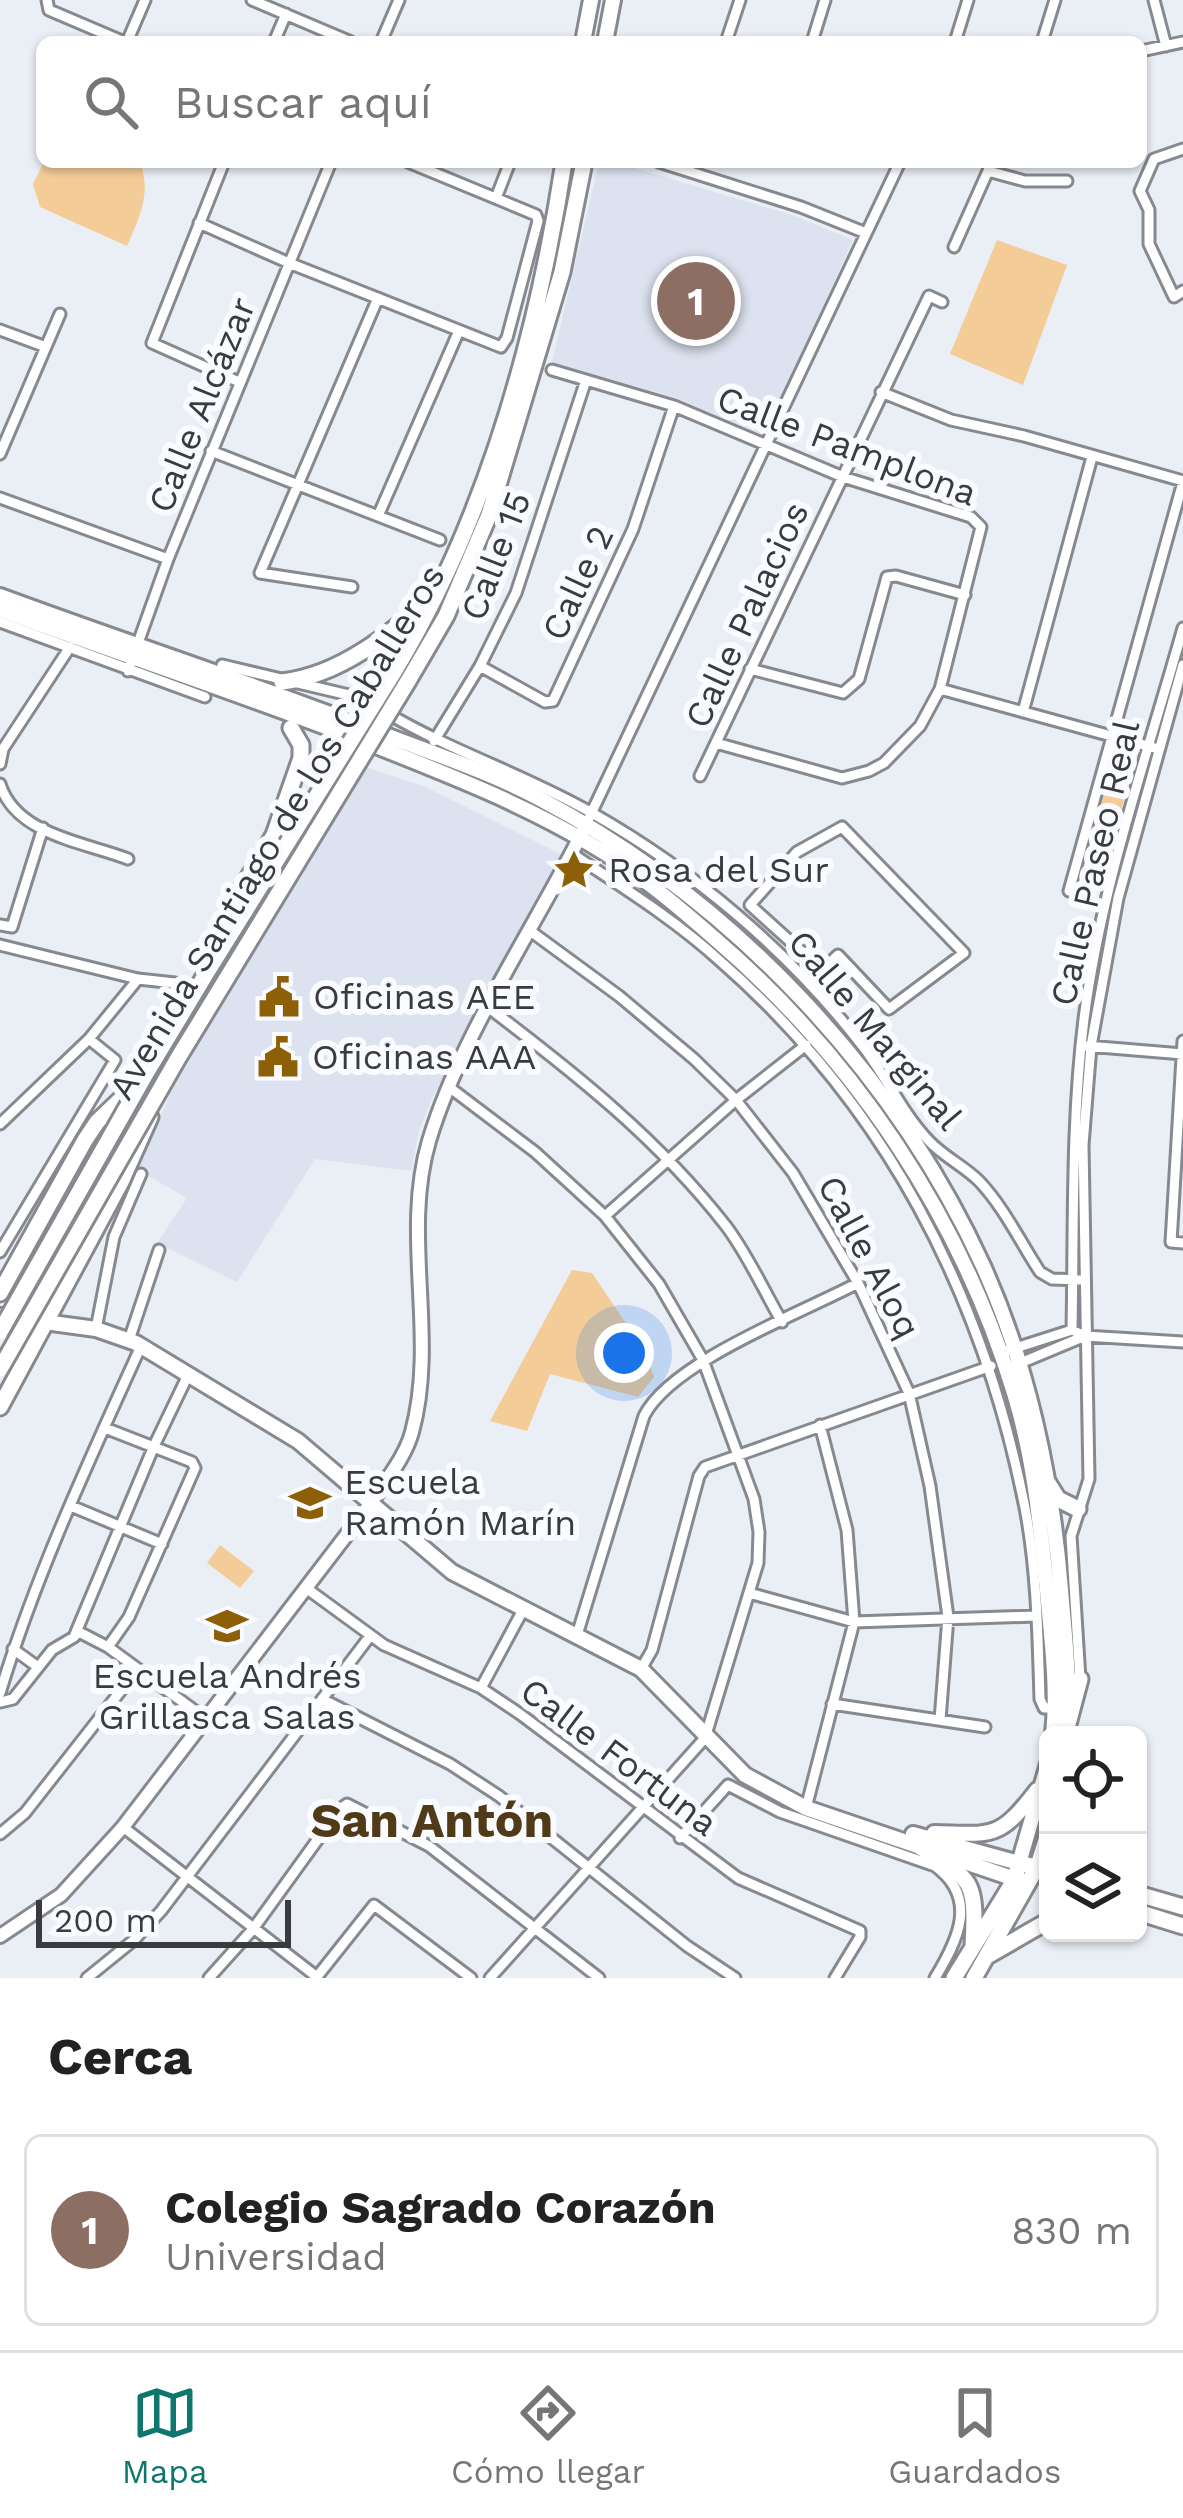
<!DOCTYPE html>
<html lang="es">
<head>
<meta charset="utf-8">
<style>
  :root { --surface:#fff; --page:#f2f2f2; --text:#222; --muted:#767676; --line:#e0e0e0; --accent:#0f766e }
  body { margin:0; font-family:"Work Sans",sans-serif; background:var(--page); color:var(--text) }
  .controls { position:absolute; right:36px; bottom:36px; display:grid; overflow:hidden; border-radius:18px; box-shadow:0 3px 9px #0004 }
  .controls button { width:108px; height:108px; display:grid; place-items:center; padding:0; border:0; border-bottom:3px solid var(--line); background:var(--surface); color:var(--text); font:60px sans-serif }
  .scale { position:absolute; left:36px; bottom:30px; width:255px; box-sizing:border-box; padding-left:12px; border:6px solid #3a3b3e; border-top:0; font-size:33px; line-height:42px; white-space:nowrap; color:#3a3b3e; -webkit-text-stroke:9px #f9fbff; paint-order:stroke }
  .you { position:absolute; left:624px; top:1353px; width:42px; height:42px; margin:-30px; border:9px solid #fff; border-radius:50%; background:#1a73e8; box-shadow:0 0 0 18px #1a73e833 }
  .badge { display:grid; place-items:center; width:78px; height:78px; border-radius:50%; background:var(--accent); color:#fff; font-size:39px; font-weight:700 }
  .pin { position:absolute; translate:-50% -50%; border:6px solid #fff; box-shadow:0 3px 12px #0006 }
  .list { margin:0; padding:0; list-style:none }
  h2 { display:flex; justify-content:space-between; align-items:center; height:156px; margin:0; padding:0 48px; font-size:51px }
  h2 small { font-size:39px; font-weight:400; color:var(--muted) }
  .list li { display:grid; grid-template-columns:78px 1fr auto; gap:36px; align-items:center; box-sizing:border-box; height:192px; margin:0 24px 24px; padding:0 24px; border:3px solid var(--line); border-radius:18px }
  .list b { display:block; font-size:45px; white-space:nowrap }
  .list p { margin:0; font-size:39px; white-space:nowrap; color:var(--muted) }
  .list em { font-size:39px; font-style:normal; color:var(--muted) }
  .icon { flex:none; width:66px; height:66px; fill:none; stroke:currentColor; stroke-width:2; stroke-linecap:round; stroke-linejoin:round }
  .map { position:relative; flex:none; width:1183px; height:1978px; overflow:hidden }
  .search { position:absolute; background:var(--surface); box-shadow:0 3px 9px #0004; left:36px; right:36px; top:36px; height:132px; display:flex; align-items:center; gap:30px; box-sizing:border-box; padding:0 42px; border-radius:18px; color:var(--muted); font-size:45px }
  .sheet { height:372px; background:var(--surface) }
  nav { display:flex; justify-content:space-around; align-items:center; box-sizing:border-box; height:168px; border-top:3px solid var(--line); background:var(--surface); font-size:33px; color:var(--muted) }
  nav a { display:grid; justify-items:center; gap:6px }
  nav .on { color:var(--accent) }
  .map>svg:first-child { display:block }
  .built { fill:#dce2ef }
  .green { fill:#f3cc97 }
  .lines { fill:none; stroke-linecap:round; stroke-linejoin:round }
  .street-casing { stroke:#86898f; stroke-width:15 }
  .secondary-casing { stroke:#86898f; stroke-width:18 }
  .primary-casing { stroke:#86898f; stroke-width:20 }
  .highway-casing { stroke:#86898f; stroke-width:21 }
  .street { stroke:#fff; stroke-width:9 }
  .secondary { stroke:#fff; stroke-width:12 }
  .primary { stroke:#fff; stroke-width:14 }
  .highway { stroke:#fff; stroke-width:15 }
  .highway-bridge-casing { stroke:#86898f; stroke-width:21; stroke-linecap:butt }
  .highway-bridge { stroke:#fff; stroke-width:15 }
  .labels { text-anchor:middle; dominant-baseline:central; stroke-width:12; stroke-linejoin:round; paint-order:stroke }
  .street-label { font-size:36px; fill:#3a3b3e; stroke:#f9fbff }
  .poi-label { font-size:36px; fill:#3a3b3e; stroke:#f9fbff; text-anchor:start }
  .district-label { font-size:48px; font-weight:bold; fill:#513a17; stroke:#f9fbff }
</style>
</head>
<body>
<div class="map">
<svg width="1183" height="1978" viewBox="0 0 1183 1978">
  <rect width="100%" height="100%" fill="#eaeef5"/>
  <path class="built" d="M599,162H615L795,216L853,240L764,435L673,397L552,362Z
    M365,767L423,786L565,856L431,1100L419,1131L411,1171L315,1159L237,1282L157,1243L187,1198L136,1169L182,1069Z"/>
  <path class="green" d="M44,162H140C152,193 139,218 127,246L40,207L33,184Z
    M997,240L1067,265L1023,385L950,354Z
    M1110,767L1132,772L1119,818L1097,813Z
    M572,1270L592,1273L644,1350L654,1377L638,1397L550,1374L527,1431L490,1421Z
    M220,1545L254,1571L240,1588L207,1563Z"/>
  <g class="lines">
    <g class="street-casing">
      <path id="street" d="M47,0L49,10L124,42
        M252,0L351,42
        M1154,0L1166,46
        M127,42L145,0
        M274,42L286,14
        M381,42L399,0
        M726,42L740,0
        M812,42L825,0
        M955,42L968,0
        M1042,42L1055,0
        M1141,51L1183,42
        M1183,149L1154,159L1140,191L1149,210V244L1174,297L1183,291
        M224,162L152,343L239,382
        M659,162L801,207L866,233
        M988,171L1025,181H1067
        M496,198L510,162
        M199,223L289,263L501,347L507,338L538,221L536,215L408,162
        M954,247L992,162
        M0,330L46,347
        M552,370L674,406L843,477L971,517L981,527L940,689L920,726L884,763L869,771L842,778L716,743
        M881,392L951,420L1024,436L1183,481
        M211,451L440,540
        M0,454L60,314
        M0,498L168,559
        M378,516L458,333
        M352,587L260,573L378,298
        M0,622L205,697
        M222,665L353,696L373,705
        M480,666L545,702L553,701L633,529L674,406
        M750,669L843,693L859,679L887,577L896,576L965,595
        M128,671L168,559L331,162
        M940,689L1155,748
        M1023,712L1092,457
        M387,713C453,752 526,775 592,813C694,871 789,951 861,1044C885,1074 902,1113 929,1141C944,1157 964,1166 979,1181C1003,1206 1021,1243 1040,1272L1052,1279L1083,1280
        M434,741L480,666L516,593L586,380
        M0,764L3,749L70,647
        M700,776L929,296L942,302
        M0,784C16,835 84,842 128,859
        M589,818L900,162
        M571,853C622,887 674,919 719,960C886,1106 982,1291 1025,1508C1037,1570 1038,1636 1040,1699L1044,1708H1055
        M1069,891L1183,482
        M0,925L12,927L43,828
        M529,930L619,996L694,1059L736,1100L793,1173L858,1283L909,1393L930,1486L948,1617L940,1720
        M0,945L138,979L175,983
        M809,982L838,955L889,1009L964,953L842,827L797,852L750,905L822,970
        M489,1008C576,1074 659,1140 726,1226C748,1255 764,1291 782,1322
        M1183,1041L1171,1242L1183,1243
        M1087,1046L1183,1054
        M449,1087L535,1152L605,1216L659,1284L703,1360L754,1499L759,1532L758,1563L705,1738L490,1978
        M0,1124L89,1039L138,979
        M605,1216L736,1100L806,1045
        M0,1252L115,1060L89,1039
        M96,1329L114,1237L141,1174
        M1072,1330C1074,1226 1071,1123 1084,1019C1101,886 1147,756 1183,628
        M129,1340L159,1250
        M1000,1353L1072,1330L1085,1336L1183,1342
        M1006,1369L1085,1336
        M105,1428L192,1462L195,1468L129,1617L108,1647
        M71,1506L162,1544
        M306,1588L384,1645L481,1688L520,1714L738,1878L860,1931V1937L835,1978
        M749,1593L854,1622L1036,1616
        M77,1631L108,1647L206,1719
        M577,1635L644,1416C671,1362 801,1313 858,1283
        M13,1649L38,1667
        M641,1669L652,1650L699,1476L705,1467L991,1366
        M1080,1679L1071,1536L1089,1479L1083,1145L1091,1046L1118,898L1183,665
        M481,1688L523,1610
        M0,1693C36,1574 90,1459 141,1346
        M324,1700L450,1764L499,1796L687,1946L735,1978
        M0,1702L13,1699L52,1650L74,1637L154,1446L189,1373
        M832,1704L985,1727
        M806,1808L854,1622L847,1530L820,1425
        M123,1827L317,1977
        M0,1834L25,1813L137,1670
        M680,1838L728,1785L780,1812L935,1866C979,1898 958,1940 935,1978
        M87,1978L134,1940L161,1911L370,1636
        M209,1978L253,1929L339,1810L347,1804L429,1846L599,1978
        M316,1978L374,1905L471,1978"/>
    </g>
    <g class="secondary-casing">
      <path id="secondary" d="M0,1936L61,1895L123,1827L371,1503C385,1481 405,1458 412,1432C438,1337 401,1235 429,1141C460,1037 534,929 583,831"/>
    </g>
    <g class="primary-casing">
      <path id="primary" d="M583,42L591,0
        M605,42L613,0
        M0,596C127,643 257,685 383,734C437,755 492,773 542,800C731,900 894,1071 983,1266C1029,1368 1052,1480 1061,1590C1065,1638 1071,1687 1067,1735
        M0,610C125,655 252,698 376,746C449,775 523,804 590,844C635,870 674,903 713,937C854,1058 960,1215 1014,1393C1034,1458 1040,1524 1047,1590C1051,1638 1058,1687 1053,1735
        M0,1316L96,1329L136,1343L298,1441L452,1572L641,1669L745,1775L806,1808L1015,1879
        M934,1833C992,1834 998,1841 1037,1790
        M913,1834L1019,1863L1048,1764
        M1037,1867L1048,1832"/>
    </g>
    <g class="highway-casing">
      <path id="highway" d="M394,672C486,520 537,337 564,162
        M408,681L446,616L489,515L562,272L584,162
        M282,682C341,675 390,634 433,596
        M0,1293L85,1140L97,1122L144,1077L209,969L228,912L274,835L301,758V745L291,728
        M0,1407L121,1182L150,1117
        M1048,1483L1058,1499L1078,1509
        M1068,1724L1080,1679
        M916,1844C970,1882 977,1873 973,1945
        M1138,1894L1183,1907
        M1138,1912L1183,1926
        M989,1955L1048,1921
        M954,1978L1015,1879L1019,1863L1048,1870
        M974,1978L1037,1867"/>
    </g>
    <use href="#street" class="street"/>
    <use href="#secondary" class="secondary"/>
    <use href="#primary" class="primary"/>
    <use href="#highway" class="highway"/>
    <g class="highway-bridge-casing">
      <path id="highway-bridge" d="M209,969L394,672
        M0,1332L144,1077
        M0,1369L178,1058L408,681"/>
    </g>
    <use href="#highway-bridge" class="highway-bridge"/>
  </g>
  <defs>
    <g id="sight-bare" transform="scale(3.24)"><path d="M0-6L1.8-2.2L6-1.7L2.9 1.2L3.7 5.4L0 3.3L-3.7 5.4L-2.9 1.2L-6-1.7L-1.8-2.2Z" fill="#8d5f07" stroke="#f9fbff" stroke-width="2.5" paint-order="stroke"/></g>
    <g id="civic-bare" transform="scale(3.24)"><path d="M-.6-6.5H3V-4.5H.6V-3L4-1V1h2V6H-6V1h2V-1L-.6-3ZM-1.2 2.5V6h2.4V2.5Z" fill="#8d5f07" stroke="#f9fbff" stroke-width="2.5" paint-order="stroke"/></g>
    <g id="school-bare" transform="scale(3.24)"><path d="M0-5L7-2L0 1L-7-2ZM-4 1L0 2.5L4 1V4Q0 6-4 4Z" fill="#8d5f07" stroke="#f9fbff" stroke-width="2.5" paint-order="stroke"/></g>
  </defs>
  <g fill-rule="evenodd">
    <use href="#sight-bare" x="574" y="870"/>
    <use href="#civic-bare" x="279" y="997"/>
    <use href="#civic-bare" x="278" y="1057"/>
    <use href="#school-bare" x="310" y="1503"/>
    <use href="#school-bare" x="227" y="1626"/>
  </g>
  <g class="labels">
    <g class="street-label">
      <text transform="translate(202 405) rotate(-68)">Calle Alcázar</text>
      <text transform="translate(847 446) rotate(21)">Calle Pamplona</text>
      <text transform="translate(496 556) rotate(-69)">Calle 15</text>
      <text transform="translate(578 583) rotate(-65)">Calle 2</text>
      <text transform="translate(747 615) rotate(-65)">Calle Palacios</text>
      <text transform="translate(277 832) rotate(-59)">Avenida Santiago de los Caballeros</text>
      <text transform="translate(1095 863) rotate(-77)">Calle Paseo Real</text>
      <text transform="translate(875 1030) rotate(50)">Calle Marginal</text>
      <text transform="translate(869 1257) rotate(62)">Calle Aloq</text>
      <text transform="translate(619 1757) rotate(37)">Calle Fortuna</text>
    </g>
    <g class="poi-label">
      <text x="608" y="870">Rosa del Sur</text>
      <text x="313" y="997">Oficinas AEE</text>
      <text x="312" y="1057">Oficinas AAA</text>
      <text x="344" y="1482">Escuela<tspan x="344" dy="41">Ramón Marín</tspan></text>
      <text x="227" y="1676" text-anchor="middle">Escuela Andrés<tspan x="227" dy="41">Grillasca Salas</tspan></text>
    </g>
    <g class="district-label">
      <text x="432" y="1820">San Antón</text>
    </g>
  </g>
</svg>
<div class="controls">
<button><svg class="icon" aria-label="locate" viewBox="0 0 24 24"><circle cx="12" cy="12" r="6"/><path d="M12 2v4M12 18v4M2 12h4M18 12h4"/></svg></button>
<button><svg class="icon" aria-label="layers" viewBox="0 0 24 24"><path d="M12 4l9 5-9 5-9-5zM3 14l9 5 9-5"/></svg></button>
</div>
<div class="scale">200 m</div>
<div class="you"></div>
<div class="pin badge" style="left:696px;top:301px;background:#8d6e63">1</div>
<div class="search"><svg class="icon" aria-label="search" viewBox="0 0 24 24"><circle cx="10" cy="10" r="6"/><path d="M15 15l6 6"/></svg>Buscar aquí</div>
</div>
<section class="sheet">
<h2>Cerca<small></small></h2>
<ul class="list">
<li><span class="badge" style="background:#8d6e63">1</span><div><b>Colegio Sagrado Corazón</b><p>Universidad</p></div><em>830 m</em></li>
</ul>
</section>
<nav>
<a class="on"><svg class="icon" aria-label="map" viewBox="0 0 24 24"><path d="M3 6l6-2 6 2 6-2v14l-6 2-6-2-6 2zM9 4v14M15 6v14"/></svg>Mapa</a>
<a><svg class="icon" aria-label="directions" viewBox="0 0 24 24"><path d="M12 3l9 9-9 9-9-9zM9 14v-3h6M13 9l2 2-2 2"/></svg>Cómo llegar</a>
<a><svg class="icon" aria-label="saved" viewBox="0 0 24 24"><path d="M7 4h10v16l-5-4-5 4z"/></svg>Guardados</a>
</nav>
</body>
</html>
